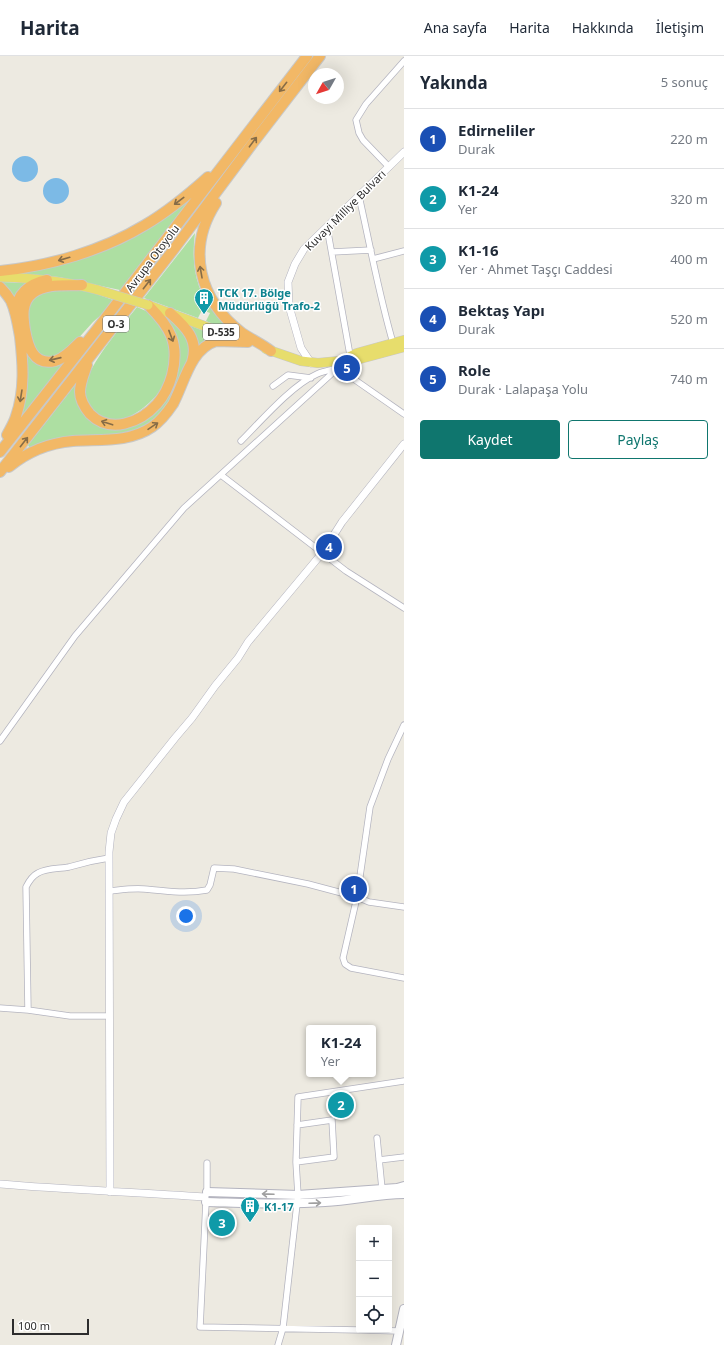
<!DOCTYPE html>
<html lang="tr">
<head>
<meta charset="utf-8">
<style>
  :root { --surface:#fff; --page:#f6f6f7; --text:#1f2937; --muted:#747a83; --line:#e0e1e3; --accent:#0f766e }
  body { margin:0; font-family:"Noto Sans",sans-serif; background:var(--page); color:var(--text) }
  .controls { position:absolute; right:12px; bottom:12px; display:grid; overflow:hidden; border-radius:4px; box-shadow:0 4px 16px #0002 }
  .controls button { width:36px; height:36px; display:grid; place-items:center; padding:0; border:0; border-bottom:1px solid var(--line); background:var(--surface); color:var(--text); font:20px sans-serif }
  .compass { position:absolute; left:308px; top:12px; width:36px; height:36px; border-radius:50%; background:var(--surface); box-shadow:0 4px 16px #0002; rotate:231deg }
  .scale { position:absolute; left:12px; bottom:10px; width:77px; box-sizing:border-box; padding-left:4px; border:2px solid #2d2d2d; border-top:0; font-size:11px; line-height:14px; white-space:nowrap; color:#2d2d2d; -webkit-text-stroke:3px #fff; paint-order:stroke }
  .you { position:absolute; left:186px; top:860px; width:14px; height:14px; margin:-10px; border:3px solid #fff; border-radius:50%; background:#1a73e8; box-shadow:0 0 0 6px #1a73e833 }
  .badge { display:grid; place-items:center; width:26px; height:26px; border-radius:50%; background:var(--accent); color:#fff; font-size:13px; font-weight:700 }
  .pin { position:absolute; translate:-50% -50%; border:2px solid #fff; box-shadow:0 1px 4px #0006 }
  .popup { position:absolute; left:306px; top:969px; width:70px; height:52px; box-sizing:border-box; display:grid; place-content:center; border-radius:4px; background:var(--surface); filter:drop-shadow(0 1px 3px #0005); font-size:13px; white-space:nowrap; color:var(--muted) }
  .popup b { font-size:15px; color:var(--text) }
  .popup::after { content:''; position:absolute; left:50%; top:100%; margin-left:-8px; border:8px solid transparent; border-top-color:var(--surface) }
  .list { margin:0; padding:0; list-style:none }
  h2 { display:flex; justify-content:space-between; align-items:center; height:52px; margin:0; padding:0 16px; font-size:17px }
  h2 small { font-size:13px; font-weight:400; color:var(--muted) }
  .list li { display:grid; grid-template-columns:26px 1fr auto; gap:12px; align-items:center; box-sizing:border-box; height:60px; padding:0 16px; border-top:1px solid var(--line) }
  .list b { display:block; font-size:15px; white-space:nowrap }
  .list p { margin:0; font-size:13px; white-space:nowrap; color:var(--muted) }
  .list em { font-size:13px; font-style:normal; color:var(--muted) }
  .actions { display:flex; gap:8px; padding:12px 16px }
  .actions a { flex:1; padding:9px 0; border:1px solid var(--accent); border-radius:4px; text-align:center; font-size:14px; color:var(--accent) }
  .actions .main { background:var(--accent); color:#fff }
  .icon { flex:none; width:22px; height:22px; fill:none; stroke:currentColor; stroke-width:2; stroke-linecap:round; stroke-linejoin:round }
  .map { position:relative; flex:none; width:404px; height:1289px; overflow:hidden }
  header { display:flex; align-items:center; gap:24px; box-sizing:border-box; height:56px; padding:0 20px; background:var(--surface); border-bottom:1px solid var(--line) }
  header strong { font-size:19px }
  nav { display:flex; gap:22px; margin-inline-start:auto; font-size:14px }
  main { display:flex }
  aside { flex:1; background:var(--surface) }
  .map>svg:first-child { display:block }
  .green { fill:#addfa2 }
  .water { fill:#7cbae6 }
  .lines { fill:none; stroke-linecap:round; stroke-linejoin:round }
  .minor-casing { stroke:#b4b4bf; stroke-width:7 }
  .tertiary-casing { stroke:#b4b4bf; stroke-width:8 }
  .secondary-casing { stroke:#b4b4bf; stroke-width:10 }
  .primary-casing { stroke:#c8c8c8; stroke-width:10 }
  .motorway-casing { stroke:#c8c8c8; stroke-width:12 }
  .minor { stroke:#fff; stroke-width:5.5 }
  .tertiary { stroke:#fff; stroke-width:7 }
  .secondary { stroke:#fff; stroke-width:8 }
  .primary { stroke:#e7dd6c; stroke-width:9 }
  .motorway { stroke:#f2b866; stroke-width:10 }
  .primary-bridge-casing { stroke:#c8c8c8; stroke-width:10; stroke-linecap:butt }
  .primary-bridge { stroke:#e7dd6c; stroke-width:9 }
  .oneway { stroke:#866c47 }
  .oneway2 { stroke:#a0a0a0 }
  .labels { text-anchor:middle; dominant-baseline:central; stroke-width:3; stroke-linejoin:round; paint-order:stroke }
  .shield { fill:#fff; stroke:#6c6c6c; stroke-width:1 }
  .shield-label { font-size:10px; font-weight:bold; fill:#2d2d2d }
  .street-label { font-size:11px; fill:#2d2d2d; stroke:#fff }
  .culture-label { font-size:11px; font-weight:bold; fill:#0d838f; stroke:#fff; text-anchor:start }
</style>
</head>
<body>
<header>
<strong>Harita</strong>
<nav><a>Ana sayfa</a><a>Harita</a><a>Hakkında</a><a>İletişim</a></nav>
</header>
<main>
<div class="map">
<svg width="404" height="1289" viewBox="0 0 404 1289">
  <rect width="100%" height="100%" fill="#edeae1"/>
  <path class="green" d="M189,142L191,143L120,234L59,221L13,218L84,200Z
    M195,177C191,206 195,236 216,258C224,265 232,272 239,279L206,265L210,257L202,254L198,262L144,242Z
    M0,226L29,227L15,247Z
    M79,234L91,236L113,244L102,258L93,266L65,297L51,302L40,299L32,291L27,260L29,248L32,243L46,235Z
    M137,251L146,255V254C154,259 157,265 162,272C164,275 167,279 169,283C174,296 170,318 163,330C155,345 127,369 109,364C103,363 98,359 94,355C85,345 83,336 87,324C94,302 122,270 137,251Z
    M169,262L187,279L190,301L164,357L136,376L30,393L28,389L79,324L86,359L130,370L174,324L167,265Z
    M186,268L222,282L199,293Z
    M24,292L35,303L70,300L19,365Z"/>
  <path class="water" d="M12 113a13 13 0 1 1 26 0a13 13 0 1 1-26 0Z
    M43 135a13 13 0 1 1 26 0a13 13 0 1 1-26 0Z"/>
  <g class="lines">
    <g class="minor-casing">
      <path id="minor" d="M389,111L363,84L359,77L356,64L366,48L404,5
        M359,140C370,189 379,239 393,287
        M327,171L350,299
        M332,196L371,194
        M373,203L404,195
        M273,330L288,319L311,322
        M241,385C261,365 292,329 317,318C324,315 331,314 338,312L404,358
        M221,419L346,515L404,552
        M404,669L388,703L370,751L357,841L343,902L345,908L351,912L404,922
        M0,685L75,580L184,452L338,312L340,305
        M109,835C120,834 132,832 144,833C165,835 186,838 207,834L210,829L214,812L234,813L308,828L357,841L369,846L404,851
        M0,952L28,954L70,960H109
        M28,954L26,831C29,825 32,820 38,817C47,812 58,813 69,811C82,807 95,804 109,802
        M377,1082L382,1133
        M379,1104L404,1101
        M296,1106L334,1101L332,1064L297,1069
        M207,1107V1136L205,1141L206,1146L200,1271L359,1274
        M361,1274L399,1275
        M278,1289L283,1272L298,1139L296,1106L298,1041L404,1025"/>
    </g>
    <g class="tertiary-casing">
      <path id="tertiary" d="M311,307L301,292L289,250L288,226L295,208L304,193L404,96
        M0,1128C68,1134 137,1136 205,1141
        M110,1136L109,796L111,777L116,763L124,746L175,682L192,662L215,630L238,602L248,586L323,496L342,466L404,388"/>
    </g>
    <g class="secondary-casing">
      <path id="secondary" d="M207,1136L298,1139L397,1132L404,1130
        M206,1146C246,1147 286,1149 325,1146C352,1145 377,1138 404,1138
        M396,1289L404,1253"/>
    </g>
    <g class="primary-casing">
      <path id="primary" d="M0,221C33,222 66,225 98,234
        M148,249L242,284
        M266,293L301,305L318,307L360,303L404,291
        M345,303L357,297L404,284"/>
    </g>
    <g class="motorway-casing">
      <path id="motorway" d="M216,147C186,193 199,244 242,277C251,283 262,288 271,295
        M0,215C49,210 102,195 145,169C167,156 188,139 208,121
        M0,231C4,235 8,240 11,245C16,256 18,269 20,281C23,307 25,334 16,360C14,367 10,373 7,379
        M16,257C16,238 29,228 47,224
        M170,257C186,271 199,284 192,306
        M80,286C73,293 65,302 55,305C33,310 28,290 25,274C23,261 21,246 33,237C46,227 66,230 82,229
        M87,309C84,318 80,327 80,336C80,343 85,352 90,358C110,378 140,367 157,348C164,340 169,330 172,319C180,287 170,271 148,249
        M0,396L97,273L307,0
        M9,411C27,396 49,387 73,385C99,383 129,387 152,371C161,365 167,357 173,348C184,328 190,293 216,285L248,286
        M0,416L174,193L253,87L320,0"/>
    </g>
    <use href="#minor" class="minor"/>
    <use href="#tertiary" class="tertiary"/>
    <use href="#secondary" class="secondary"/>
    <use href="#primary" class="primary"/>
    <use href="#motorway" class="motorway"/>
    <g class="primary-bridge-casing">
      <path id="primary-bridge" d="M98,234L148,249"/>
    </g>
    <use href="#primary-bridge" class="primary-bridge"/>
  </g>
  <defs><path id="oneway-shaft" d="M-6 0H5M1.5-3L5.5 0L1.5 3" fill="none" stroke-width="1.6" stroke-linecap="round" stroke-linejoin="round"/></defs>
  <g class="oneway">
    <use href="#oneway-shaft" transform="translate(283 31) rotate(128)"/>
    <use href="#oneway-shaft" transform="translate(253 86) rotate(-53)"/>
    <use href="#oneway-shaft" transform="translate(179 145) rotate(143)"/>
    <use href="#oneway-shaft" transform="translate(64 203) rotate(164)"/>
    <use href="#oneway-shaft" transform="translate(201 216) rotate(-100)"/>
    <use href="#oneway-shaft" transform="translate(147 228) rotate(-52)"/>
    <use href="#oneway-shaft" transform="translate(171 280) rotate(69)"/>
    <use href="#oneway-shaft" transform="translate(55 303) rotate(167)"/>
    <use href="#oneway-shaft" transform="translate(21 340) rotate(99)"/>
    <use href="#oneway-shaft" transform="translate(107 367) rotate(-162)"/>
    <use href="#oneway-shaft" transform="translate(153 370) rotate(-34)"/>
    <use href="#oneway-shaft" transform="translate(24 386) rotate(-52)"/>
  </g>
  <g class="oneway2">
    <use href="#oneway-shaft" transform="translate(268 1138) rotate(-178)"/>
    <use href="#oneway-shaft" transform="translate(315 1147) rotate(-2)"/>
  </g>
  <defs>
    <g id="building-pin" transform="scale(1)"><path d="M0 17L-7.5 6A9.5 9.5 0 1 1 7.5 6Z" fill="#0f9aa8" stroke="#fff"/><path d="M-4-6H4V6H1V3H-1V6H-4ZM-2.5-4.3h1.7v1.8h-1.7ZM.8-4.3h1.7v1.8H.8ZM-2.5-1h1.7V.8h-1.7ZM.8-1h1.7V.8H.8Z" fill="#fff"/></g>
  </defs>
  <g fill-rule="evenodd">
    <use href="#building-pin" x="204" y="242"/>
    <use href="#building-pin" x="250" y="1150"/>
  </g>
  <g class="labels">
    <g class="shield">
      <rect x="103" y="260" width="26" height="16" rx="3"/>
      <rect x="203" y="268" width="36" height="16" rx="3"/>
    </g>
    <g class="shield-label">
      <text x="116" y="268">O-3</text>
      <text x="221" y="276">D-535</text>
    </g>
    <g class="street-label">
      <text transform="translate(345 154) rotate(-45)">Kuvayi Milliye Bulvarı</text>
      <text transform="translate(152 202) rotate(-53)">Avrupa Otoyolu</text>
    </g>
    <g class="culture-label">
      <text x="218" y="236">TCK 17. Bölge<tspan x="218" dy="13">Müdürlüğü Trafo-2</tspan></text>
      <text x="264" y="1150">K1-17</text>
    </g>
  </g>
</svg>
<div class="controls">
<button>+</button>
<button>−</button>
<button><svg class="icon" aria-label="locate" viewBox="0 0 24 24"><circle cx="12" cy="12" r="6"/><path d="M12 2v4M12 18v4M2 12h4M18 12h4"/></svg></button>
</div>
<svg class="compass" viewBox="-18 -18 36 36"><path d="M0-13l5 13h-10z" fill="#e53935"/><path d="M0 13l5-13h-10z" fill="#747a83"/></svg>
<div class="scale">100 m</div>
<div class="you"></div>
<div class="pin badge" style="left:354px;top:833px;background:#1a4fb4">1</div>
<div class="pin badge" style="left:341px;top:1049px;background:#0f9aa8">2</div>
<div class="popup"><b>K1-24</b>Yer</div>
<div class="pin badge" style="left:222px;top:1167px;background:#0f9aa8">3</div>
<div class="pin badge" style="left:329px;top:491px;background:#1a4fb4">4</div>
<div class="pin badge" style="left:347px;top:312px;background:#1a4fb4">5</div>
</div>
<aside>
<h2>Yakında<small>5 sonuç</small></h2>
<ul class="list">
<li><span class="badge" style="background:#1a4fb4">1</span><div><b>Edirneliler</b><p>Durak</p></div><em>220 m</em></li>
<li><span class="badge" style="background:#0f9aa8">2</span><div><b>K1-24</b><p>Yer</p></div><em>320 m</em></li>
<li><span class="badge" style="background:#0f9aa8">3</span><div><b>K1-16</b><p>Yer · Ahmet Taşçı Caddesi</p></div><em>400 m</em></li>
<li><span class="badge" style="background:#1a4fb4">4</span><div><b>Bektaş Yapı</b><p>Durak</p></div><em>520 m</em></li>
<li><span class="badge" style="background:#1a4fb4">5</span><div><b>Role</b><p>Durak · Lalapaşa Yolu</p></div><em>740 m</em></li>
</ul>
<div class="actions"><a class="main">Kaydet</a><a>Paylaş</a></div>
</aside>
</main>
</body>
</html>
